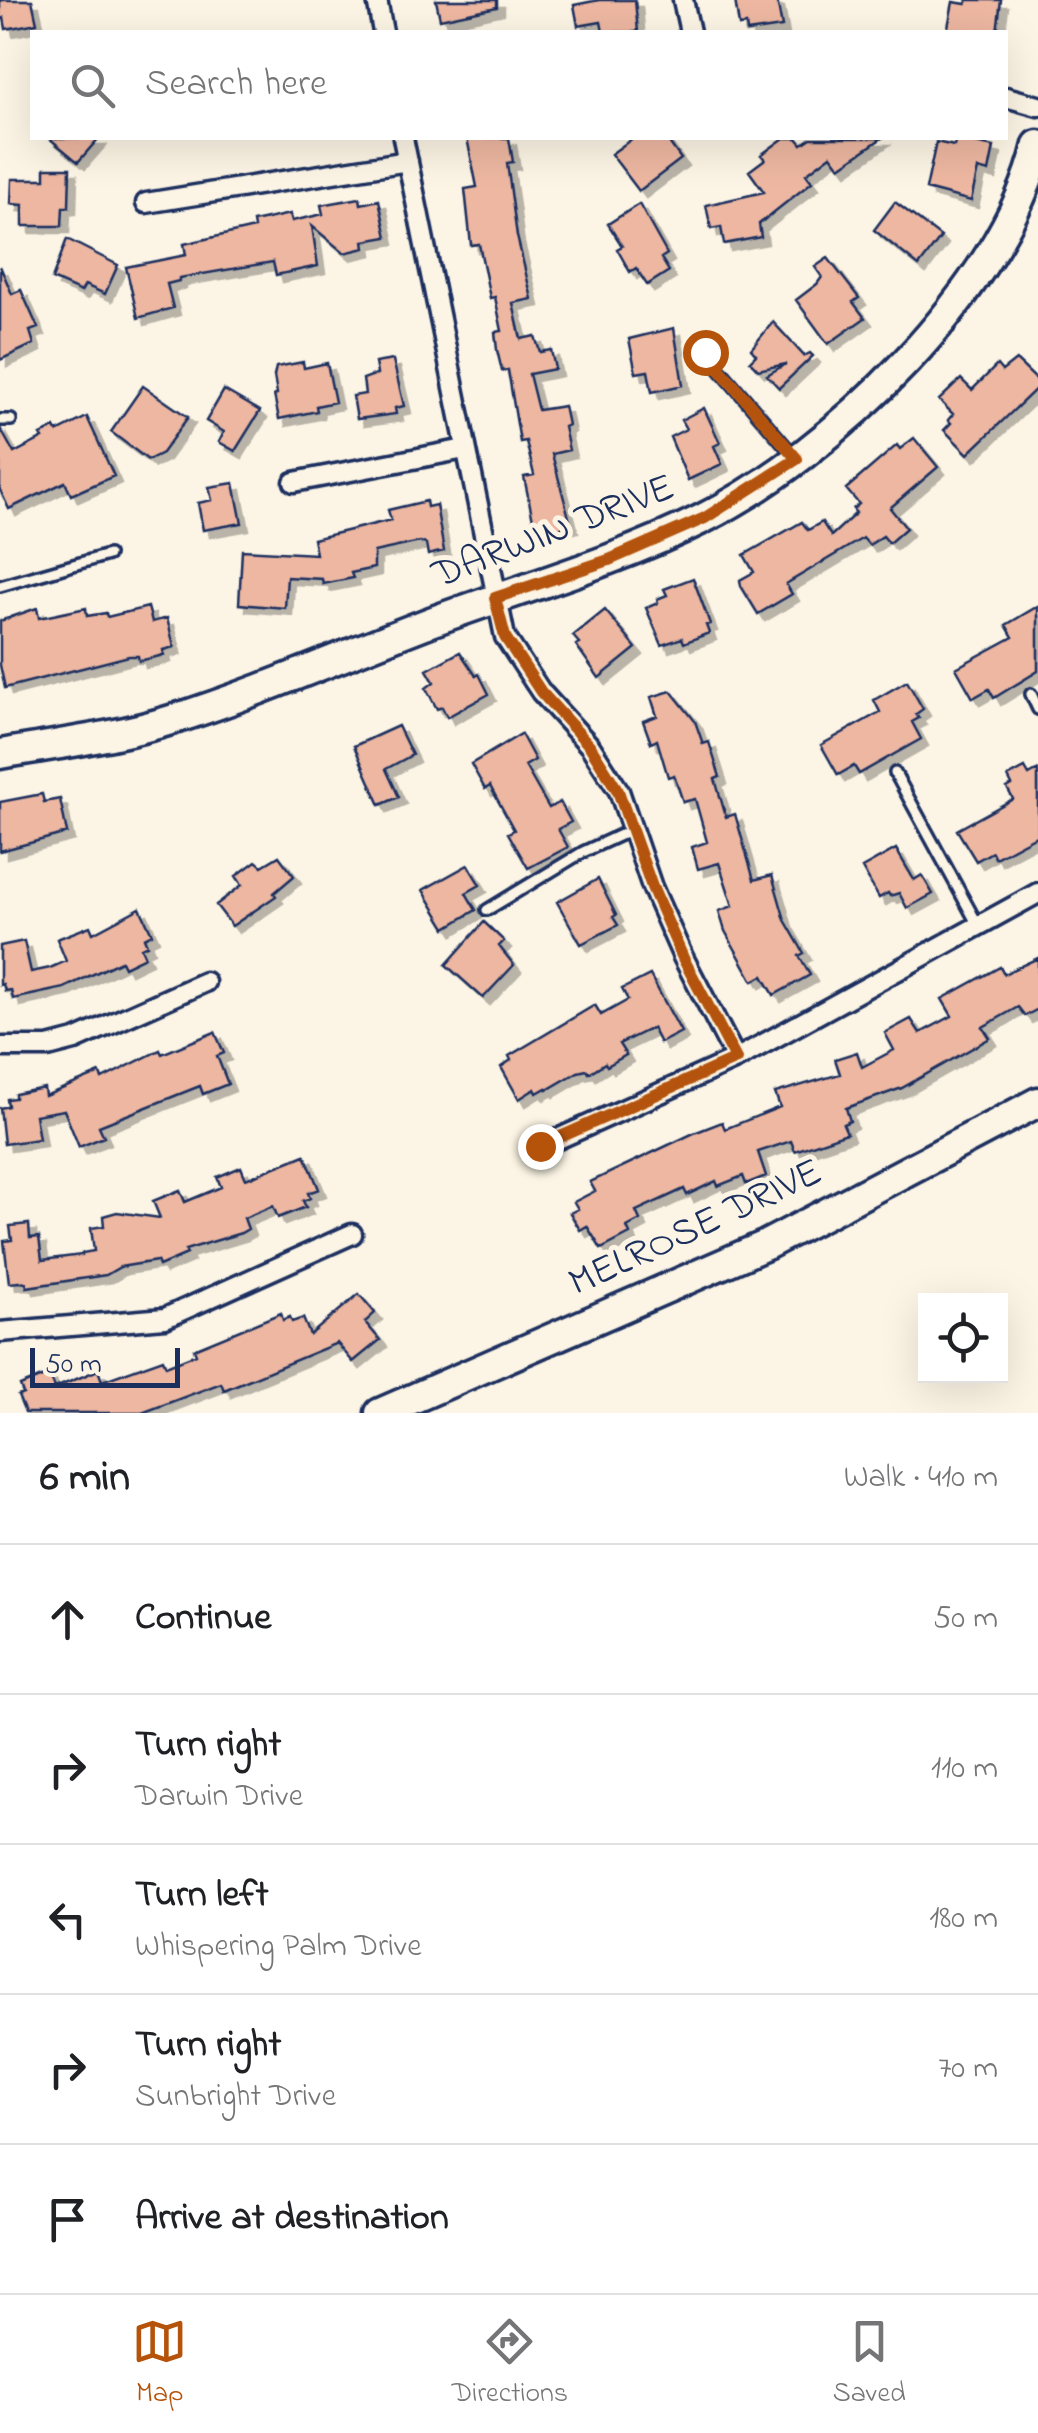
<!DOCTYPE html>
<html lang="en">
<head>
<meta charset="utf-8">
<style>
  :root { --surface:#fff; --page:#f2f2f2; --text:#202124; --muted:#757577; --line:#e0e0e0; --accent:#b45309 }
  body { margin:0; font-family:"Indie Flower",sans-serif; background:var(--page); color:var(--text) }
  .controls { position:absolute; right:30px; bottom:30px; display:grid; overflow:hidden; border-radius:0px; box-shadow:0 10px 40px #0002 }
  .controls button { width:90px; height:90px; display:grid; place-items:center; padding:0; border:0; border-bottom:2px solid var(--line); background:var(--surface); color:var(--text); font:50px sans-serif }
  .scale { position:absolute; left:30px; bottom:25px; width:150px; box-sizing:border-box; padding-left:10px; border:5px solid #1b2f5e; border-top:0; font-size:28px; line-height:35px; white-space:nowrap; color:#1b2f5e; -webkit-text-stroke:8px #fcf5e5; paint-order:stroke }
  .stop { position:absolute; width:30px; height:30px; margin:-22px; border:8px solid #b45309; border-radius:50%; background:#fff }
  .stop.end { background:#b45309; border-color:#fff; box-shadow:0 2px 10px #0008 }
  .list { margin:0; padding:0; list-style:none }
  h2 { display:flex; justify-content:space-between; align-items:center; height:130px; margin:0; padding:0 40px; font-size:42px }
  h2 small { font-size:32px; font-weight:400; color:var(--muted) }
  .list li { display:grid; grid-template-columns:65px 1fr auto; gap:30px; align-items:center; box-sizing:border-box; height:150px; padding:0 40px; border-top:2px solid var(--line) }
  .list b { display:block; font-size:38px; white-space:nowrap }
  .list p { margin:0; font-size:32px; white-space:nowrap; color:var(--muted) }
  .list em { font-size:32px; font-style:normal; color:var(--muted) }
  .icon { flex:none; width:55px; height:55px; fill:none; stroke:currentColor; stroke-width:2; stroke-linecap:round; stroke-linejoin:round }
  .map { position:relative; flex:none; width:1038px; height:1413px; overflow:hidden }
  .search { position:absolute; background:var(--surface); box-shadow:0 10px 40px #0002; left:30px; right:30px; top:30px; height:110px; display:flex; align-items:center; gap:25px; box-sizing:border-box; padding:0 35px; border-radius:0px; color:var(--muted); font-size:38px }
  .sheet { height:880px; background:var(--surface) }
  nav { display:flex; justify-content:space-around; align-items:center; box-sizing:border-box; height:140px; border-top:2px solid var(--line); background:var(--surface); font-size:28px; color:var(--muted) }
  nav a { display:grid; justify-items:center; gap:5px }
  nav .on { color:var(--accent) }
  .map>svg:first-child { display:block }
  .building { fill:#edb7a1; stroke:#1b2f5e; stroke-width:2.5; filter:url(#shadow) }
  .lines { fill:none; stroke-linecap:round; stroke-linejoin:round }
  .lane-casing { stroke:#1b2f5e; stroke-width:16 }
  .street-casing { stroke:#1b2f5e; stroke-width:25 }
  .secondary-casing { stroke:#1b2f5e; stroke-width:35 }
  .lane { stroke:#fcf5e5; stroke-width:9 }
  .street { stroke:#fcf5e5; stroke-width:18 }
  .secondary { stroke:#fcf5e5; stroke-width:28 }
  .route { stroke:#b45309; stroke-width:12 }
  .labels { text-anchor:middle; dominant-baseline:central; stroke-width:10; stroke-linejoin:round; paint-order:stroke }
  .street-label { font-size:40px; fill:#1b2f5e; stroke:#fcf5e5 }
</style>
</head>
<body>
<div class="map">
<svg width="1038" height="1413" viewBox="0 0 1038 1413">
  <defs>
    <filter id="shadow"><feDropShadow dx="7" dy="7" stdDeviation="0" flood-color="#0004"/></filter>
  </defs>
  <rect width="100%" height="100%" fill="#fcf5e5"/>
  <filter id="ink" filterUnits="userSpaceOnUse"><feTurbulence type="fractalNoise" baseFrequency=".01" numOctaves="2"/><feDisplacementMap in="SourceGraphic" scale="20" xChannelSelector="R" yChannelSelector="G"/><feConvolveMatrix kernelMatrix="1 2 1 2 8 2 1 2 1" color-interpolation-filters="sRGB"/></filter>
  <g filter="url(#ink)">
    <path class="building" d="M0,0H32L37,23L6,29L4,18L0,19Z
      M436,0H497V7L440,19Z
      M599,0H635L638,32H603L601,22L578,26L574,5Z
      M735,0H777L782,27L747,32L746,25L739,26Z
      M967,0H1001L997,32H947L953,2L966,4Z
      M49,138H99L78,162Z
      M467,138H509L513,162L507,163L517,236L532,299L513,303L521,339L535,336L540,352L551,350L555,369L529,374L538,410L564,406L568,425L564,427L569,450L552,454L571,525L536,534L524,477L534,475L526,441L520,442L508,370L502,371L497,350L495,332L502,331L495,297L490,298L479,244L471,245L465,189L477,187Z
      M633,138H666L681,159L639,191L611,154Z
      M784,138H797L802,144L811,138H882L840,167L831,155L806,174L812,182L759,224L761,237L724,244L721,227L711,229L706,205L764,192L749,171L765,159L761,155Z
      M956,139L994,147L989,172L978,169L971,201L926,189L936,142L954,146Z
      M45,168H70L69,207H63L62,226H23V205L11,204L12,179H45Z
      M360,198L361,204L379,200L387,237L364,241L365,248L344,253L312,226L318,266L276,275L273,262L179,278V281L167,284L173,308L138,318L126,267L186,255L184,244L254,228L253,222L290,214L292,221L323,214L321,205Z
      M895,202L941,237L919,266L874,230Z
      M639,204L667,254L661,258L669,271L647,285L636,268L630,272L617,249L622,246L608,224Z
      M67,239L118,265L105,294L85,285L81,292L52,279Z
      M828,258L859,298L853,302L865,318L828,344L796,300L817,284L822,277L815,267Z
      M0,266L12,294L21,290L38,328L30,331L34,344L0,360Z
      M773,322L804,356L810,353L813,356L779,388L767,375L786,364L758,370L750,361L756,355L751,349Z
      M674,328L683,385L652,392L648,371L636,373L629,339Z
      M393,360L404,406L395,408L396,414L357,419L353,396L365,394L363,379L377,374L375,363Z
      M1016,360L1038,381V387L968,454L944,430L951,423L948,420L953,414L939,400L961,379L972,390L997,365L1002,371Z
      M303,362L304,368L327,363L335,402L316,406L317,411L279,419L274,395L277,394L274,376L276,367Z
      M143,386L188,417L162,453L148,460L111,432Z
      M224,390L260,411L235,451L219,442L224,432L206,421Z
      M704,408L720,443L714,446L722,464L688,480L670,437L686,429L681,420Z
      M87,417L114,476L71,495L65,482L9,509L0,490V428L14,453L43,438L41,435L55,428L57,432Z
      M914,438L938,467L890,508L906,528L889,543L883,536L869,545L863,538L786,584L792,594L758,614L741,586L740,580L754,572L744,555L802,522L808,530L822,522L831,536L856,513L853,509L859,504L846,489L897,445L900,449Z
      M234,483L242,523L203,530L198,503L212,500L209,487Z
      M426,501L427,507L436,505L444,551L428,555L426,544L420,542L374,552V568L351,573L353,578L323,584L322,579L287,577L285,608L239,604L242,550L316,554L313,539L391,520L388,510Z
      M693,578L710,624L706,625L709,633L684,643L682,638L662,645L646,608L658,603L657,599L667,595L664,589Z
      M1038,606V671L994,698L989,689L973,698L956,668L1013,637L1006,625Z
      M148,607L152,622L167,618L174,647L163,650L164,655L139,661L138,656H129L5,688L0,665V621L37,608L39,618L86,608L87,616L106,613L107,617Z
      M605,610L636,648L599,678L576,645L579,643L573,636Z
      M460,652L476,676L479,674L489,694L447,717L442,707L437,709L426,688L434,682L427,670Z
      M907,681L923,709L916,714L919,718L912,722L921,739L859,774L854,766L838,775L821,745L880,712L874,700Z
      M671,691L695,721L703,744L709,742L720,777L715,779L726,817L735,814L754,880L772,875L785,920L804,953L799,956L810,975L774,995L763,976L753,981L725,931L719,911L733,906L719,863L698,869L692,847L707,842L695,799L683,802L674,775L668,777L657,740L651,743L643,721L657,716L651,697Z
      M398,726L412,755L386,769L399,797L380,805L354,746Z
      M521,734L535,760L525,766L549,808L560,802L571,822L558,829L568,847L528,868L508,833L514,830L490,786L485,789L471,764Z
      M1025,768L1029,775L1038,770V835L995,858L992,852L976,861L957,830L1013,799L1007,788L1012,785L1008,777Z
      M42,794L44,802L60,799L67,833L0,851V802Z
      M896,849L914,880L922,875L933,894L907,908L899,893L890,896L888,893L879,898L862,868Z
      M279,856L294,876L274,893L276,896L232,926L216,905L242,885L236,876L256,861L262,866Z
      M468,865L480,885L466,893L476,910L446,928L423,890Z
      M598,879L616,915L613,917L618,925L581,944L557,902Z
      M140,908L152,934L144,938L147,945L141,948L145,957L124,967L121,961L64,988L13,999L11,990L5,991L3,984L0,985V946L24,941L31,972L50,968L66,961L57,939L90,926L93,933Z
      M484,922L504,941L499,946L514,965L483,998L446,965Z
      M1038,958V1009L1025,1016L1018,1007L983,1027L990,1038L902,1088L846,1108L850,1121L843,1124L847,1133L795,1151L791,1141L758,1152L766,1176L746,1184L743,1176L718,1186L716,1181L687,1195L684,1189L636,1211L640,1220L627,1227L630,1234L601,1249L587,1226L580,1230L570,1213L578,1209L574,1202L595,1191L590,1182L694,1133L722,1122L725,1129L780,1107L775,1093L840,1074L835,1059L857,1052L862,1067L894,1050L885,1033L911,1019L920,1033L952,1016L942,999L1000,967L1004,974Z
      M650,975L681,1032L660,1043L652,1028L619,1044L626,1055L607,1066L605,1063L589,1073L587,1070L578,1072L547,1090L546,1088L537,1093L535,1089L519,1099L501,1067L511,1060L509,1056L595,1005L601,1015L628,1000L622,989Z
      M215,1032L224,1053L217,1056L228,1084L203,1094L200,1086L99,1126L104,1137L79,1147L64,1110L35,1115L39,1139L4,1144L0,1108L8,1106L7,1099L15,1098V1094L44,1088L45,1096L100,1073L102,1079L160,1050L162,1054Z
      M305,1155L319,1189L308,1193L310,1198L303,1201L306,1207L278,1218L273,1206L244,1218L248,1229L241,1233L185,1250L187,1254L159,1266L157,1261L120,1267L106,1275L27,1287L26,1283L20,1282L9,1283L4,1241L12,1240L10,1226L29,1224L30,1238L39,1237L42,1260L82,1255V1253L94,1251L91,1228L104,1226L103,1216L117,1212L160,1218L153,1201L180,1190L185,1202L221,1187L217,1177L241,1167L246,1179Z
      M359,1294L375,1313L365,1322L380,1340L353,1362L337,1343L224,1390L221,1383L142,1413H25L18,1396L23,1394L20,1386L49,1374L55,1388L98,1370L102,1381L163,1359L166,1366L196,1354L194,1349L281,1313L283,1320L290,1317L292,1322L303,1318L310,1335Z"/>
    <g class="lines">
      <g class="lane-casing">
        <path id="lane" d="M705,352L795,457
          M0,420H11
          M0,586L108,555
          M1031,694L1038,709
          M895,773L979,927
          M487,910L583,852L631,830"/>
      </g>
      <g class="street-casing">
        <path id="street" d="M377,0L383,32
          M683,0L690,32
          M1006,97L1038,106
          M403,138L505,637L541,692L590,746L619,791L652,887L683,957L736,1059
          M146,203L408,161
          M294,482L465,449
          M0,1047H48L75,1040L205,982
          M540,1147L736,1059L1038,893
          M0,1332L165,1318L352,1234"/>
      </g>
      <g class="secondary-casing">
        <path id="secondary" d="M0,754C56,744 117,737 171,720C260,692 346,654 433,621C523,588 616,562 702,519C831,455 1004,289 1038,145
          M380,1413L766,1245L1038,1102"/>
      </g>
      <use href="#lane" class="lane"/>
      <use href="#street" class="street"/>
      <use href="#secondary" class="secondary"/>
    </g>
  </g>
  <g class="lines" filter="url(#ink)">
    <path class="route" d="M540,1146L736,1059L683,958L652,887L618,791L590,746L541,692L505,637L495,598L609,560L705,518L797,459L705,352"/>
  </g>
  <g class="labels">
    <g class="street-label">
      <text transform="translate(554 533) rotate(-21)">DARWIN DRIVE</text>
      <text transform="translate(696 1229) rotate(-25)">MELROSE DRIVE</text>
    </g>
  </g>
</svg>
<div class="controls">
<button><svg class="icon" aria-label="locate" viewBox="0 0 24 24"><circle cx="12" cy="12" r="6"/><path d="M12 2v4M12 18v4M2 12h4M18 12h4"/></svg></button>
</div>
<div class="scale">50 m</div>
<div class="stop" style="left:705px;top:352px"></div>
<div class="stop end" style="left:540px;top:1146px"></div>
<div class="search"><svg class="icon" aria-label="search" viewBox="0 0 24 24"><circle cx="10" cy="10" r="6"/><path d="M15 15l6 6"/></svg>Search here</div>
</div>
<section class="sheet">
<h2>6 min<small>Walk · 410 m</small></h2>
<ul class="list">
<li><svg class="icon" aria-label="ahead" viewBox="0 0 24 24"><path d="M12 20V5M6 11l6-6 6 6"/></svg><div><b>Continue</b></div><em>50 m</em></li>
<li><svg class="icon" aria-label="right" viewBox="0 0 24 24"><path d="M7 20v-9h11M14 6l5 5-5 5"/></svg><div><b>Turn right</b><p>Darwin Drive</p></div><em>110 m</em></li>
<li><svg class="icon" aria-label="left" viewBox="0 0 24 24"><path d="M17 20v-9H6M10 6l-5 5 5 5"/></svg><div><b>Turn left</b><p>Whispering Palm Drive</p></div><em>180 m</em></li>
<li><svg class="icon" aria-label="right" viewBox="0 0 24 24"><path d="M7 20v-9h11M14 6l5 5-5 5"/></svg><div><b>Turn right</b><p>Sunbright Drive</p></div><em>70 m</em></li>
<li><svg class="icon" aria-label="arrive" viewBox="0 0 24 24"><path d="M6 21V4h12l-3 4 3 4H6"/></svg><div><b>Arrive at destination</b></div></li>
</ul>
</section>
<nav>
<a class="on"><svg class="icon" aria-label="map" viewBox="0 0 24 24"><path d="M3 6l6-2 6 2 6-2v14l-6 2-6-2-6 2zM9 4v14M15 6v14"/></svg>Map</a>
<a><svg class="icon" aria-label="directions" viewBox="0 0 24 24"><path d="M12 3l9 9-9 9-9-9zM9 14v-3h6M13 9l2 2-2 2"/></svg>Directions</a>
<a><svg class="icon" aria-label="saved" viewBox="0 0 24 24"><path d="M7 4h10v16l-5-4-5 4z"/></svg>Saved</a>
</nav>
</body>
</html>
